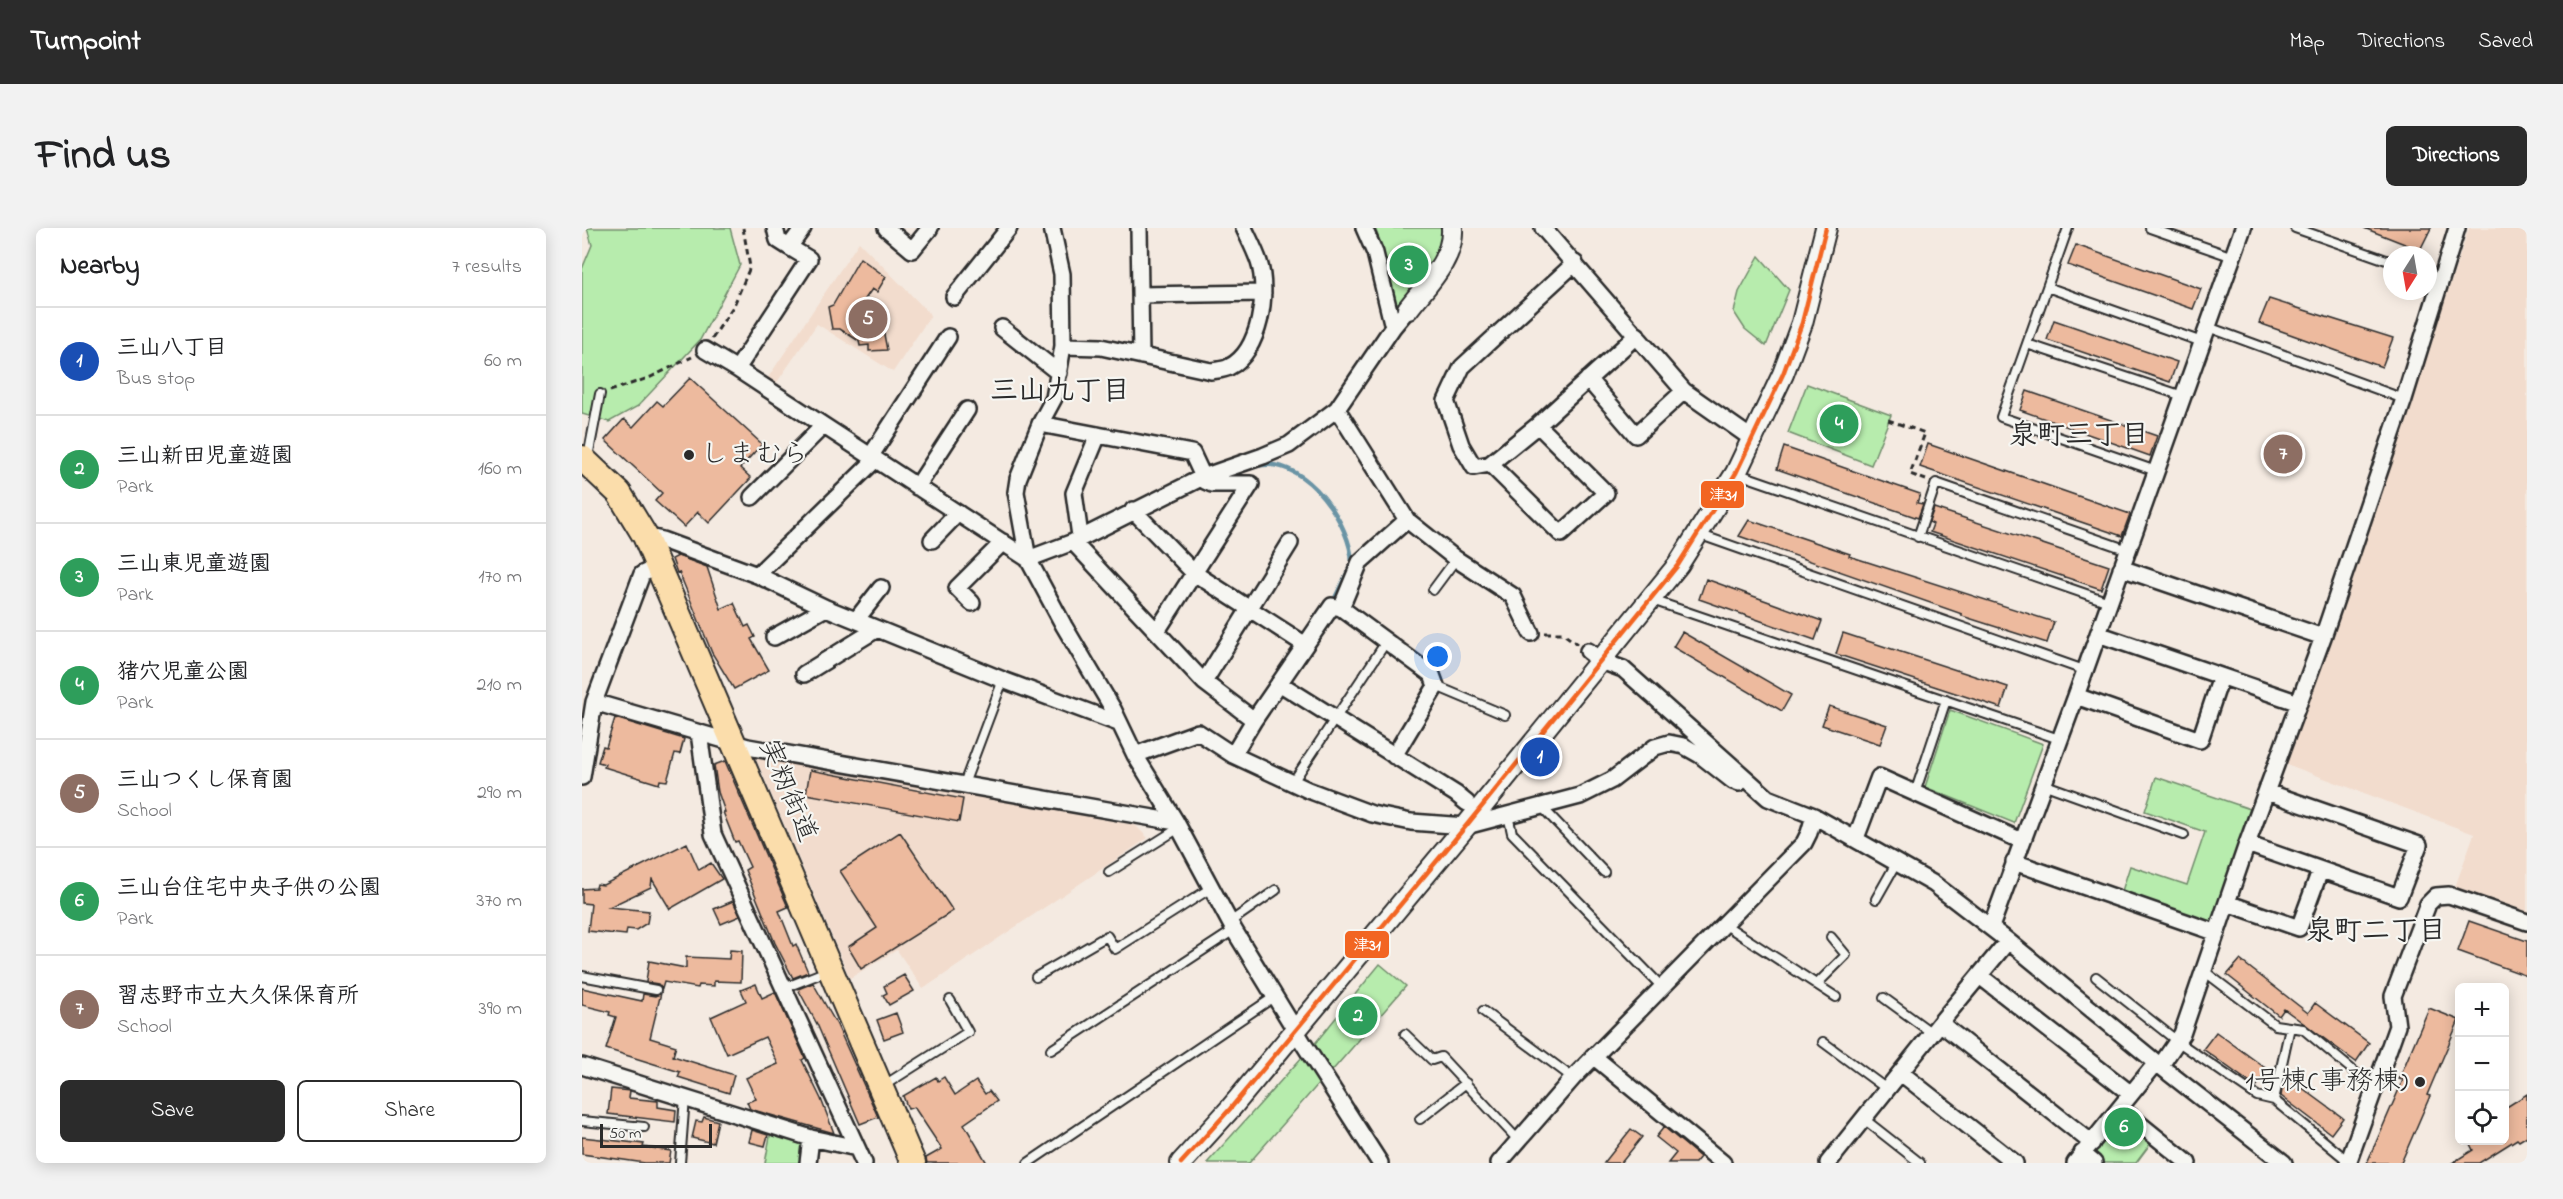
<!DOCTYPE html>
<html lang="en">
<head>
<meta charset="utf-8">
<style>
  :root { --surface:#fff; --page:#f2f2f2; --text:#202124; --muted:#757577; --line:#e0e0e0; --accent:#2b2b2b }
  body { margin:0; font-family:"Indie Flower","Klee One",sans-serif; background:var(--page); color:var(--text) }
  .controls { position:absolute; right:18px; bottom:18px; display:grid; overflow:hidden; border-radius:9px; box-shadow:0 3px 15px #0003 }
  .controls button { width:54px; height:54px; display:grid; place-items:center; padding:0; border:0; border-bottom:2px solid var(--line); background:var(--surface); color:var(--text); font:30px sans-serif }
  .compass { position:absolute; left:1801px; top:18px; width:54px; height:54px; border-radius:50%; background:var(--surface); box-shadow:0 3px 15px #0003; rotate:191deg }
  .scale { position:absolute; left:18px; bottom:15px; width:112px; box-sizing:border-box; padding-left:6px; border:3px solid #2b2b2b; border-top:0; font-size:16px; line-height:21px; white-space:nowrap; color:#2b2b2b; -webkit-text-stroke:4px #f6f6f2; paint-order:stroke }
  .you { position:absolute; left:856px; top:429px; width:21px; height:21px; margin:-15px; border:4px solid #fff; border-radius:50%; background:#1a73e8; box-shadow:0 0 0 9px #1a73e833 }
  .badge { display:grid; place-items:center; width:39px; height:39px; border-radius:50%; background:var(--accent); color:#fff; font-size:20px; font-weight:700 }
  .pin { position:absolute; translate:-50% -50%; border:3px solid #fff; box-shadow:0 2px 6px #0006 }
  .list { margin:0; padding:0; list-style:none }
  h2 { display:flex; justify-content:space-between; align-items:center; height:78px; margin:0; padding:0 24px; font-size:26px }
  h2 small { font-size:20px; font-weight:400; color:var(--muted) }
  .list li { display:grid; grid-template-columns:39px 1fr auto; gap:18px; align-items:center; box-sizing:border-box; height:108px; padding:0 24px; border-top:2px solid var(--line) }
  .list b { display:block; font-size:22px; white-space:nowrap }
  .list p { margin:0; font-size:20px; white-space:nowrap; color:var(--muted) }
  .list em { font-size:20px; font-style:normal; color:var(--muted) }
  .actions { display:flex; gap:12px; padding:18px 24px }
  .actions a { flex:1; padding:14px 0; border:2px solid var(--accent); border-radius:9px; text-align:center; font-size:21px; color:var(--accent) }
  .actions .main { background:var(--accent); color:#fff }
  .icon { flex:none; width:33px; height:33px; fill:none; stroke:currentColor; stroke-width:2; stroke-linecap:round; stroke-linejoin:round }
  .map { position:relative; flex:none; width:1945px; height:935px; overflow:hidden; border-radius:9px }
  header { display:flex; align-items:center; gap:36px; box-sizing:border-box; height:84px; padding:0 30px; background:var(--accent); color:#fff }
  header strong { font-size:28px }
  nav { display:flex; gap:33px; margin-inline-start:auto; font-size:21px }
  .intro { display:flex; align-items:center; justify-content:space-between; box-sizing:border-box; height:144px; padding:0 36px }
  h1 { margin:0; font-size:42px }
  .button { padding:15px 27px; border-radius:9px; background:var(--accent); color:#fff; font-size:21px; font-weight:700 }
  main { display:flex; gap:36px; padding:0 36px }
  aside { flex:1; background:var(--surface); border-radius:9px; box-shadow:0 3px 15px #0003 }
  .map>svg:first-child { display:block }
  .built { fill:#f2dccd }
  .green { fill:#b7ecad; stroke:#718c6c; stroke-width:1.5 }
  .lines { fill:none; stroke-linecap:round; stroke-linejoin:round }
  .stream { stroke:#6b94a5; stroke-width:4.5 }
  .building { fill:#edba9e; stroke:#2b2b2b; stroke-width:1.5 }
  .service-casing { stroke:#2b2b2b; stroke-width:12 }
  .minor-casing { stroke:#2b2b2b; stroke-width:20 }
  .tertiary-casing { stroke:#2b2b2b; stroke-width:24 }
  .primary-casing { stroke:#2b2b2b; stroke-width:28 }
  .path { stroke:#2b2b2b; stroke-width:3; stroke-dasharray:6 4.5; stroke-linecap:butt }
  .service { stroke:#f6f6f2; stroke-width:8 }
  .minor { stroke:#f6f6f2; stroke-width:15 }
  .tertiary { stroke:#f6f6f2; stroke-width:20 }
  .primary { stroke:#fbddab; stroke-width:24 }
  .bus-1-casing { stroke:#f6f6f2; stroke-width:9 }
  .bus-1 { stroke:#f26522; stroke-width:4.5 }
  .poi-dot { fill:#2b2b2b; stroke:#f6f6f2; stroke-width:2 }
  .labels { text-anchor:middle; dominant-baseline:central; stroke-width:4.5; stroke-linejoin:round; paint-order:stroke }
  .poi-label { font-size:27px; fill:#2b2b2b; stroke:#f6f6f2; text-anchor:start }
  .street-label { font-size:27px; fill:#2b2b2b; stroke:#f6f6f2 }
  .neighbourhood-label { font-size:28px; font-weight:bold; fill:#2b2b2b; stroke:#f6f6f2 }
  .line-badge { stroke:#f6f6f2; stroke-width:2 }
  .badge-label { font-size:16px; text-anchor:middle; font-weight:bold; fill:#fff }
</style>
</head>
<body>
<header>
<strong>Turnpoint</strong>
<nav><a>Map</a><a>Directions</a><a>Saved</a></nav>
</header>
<div class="intro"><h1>Find us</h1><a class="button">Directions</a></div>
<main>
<aside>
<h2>Nearby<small>7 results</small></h2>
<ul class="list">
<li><span class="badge" style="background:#1a4fb4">1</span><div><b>三山八丁目</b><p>Bus stop</p></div><em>60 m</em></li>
<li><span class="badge" style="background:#2e9e5b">2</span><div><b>三山新田児童遊園</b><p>Park</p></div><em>160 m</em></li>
<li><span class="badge" style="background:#2e9e5b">3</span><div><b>三山東児童遊園</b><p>Park</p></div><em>170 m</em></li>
<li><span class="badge" style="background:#2e9e5b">4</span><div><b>猪穴児童公園</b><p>Park</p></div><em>210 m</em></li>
<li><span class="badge" style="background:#8d6e63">5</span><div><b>三山つくし保育園</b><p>School</p></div><em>290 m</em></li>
<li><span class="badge" style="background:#2e9e5b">6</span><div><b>三山台住宅中央子供の公園</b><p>Park</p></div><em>370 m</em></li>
<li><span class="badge" style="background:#8d6e63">7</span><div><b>習志野市立大久保保育所</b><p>School</p></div><em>390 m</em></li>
</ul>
<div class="actions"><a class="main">Save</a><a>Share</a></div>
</aside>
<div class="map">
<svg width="1945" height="935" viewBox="0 0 1945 935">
  <rect width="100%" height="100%" fill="#f4eae1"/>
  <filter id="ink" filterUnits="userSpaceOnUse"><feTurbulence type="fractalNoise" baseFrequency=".0167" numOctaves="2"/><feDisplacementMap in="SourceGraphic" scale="12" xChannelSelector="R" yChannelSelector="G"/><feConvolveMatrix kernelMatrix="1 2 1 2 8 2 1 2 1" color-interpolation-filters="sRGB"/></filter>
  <g filter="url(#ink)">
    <path class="built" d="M1887,0H1945V688L1872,662L1892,606L1704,536L1769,354Z
      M277,14L349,87L311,144L235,96L191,160L183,154Z
      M180,526L553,597L566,610L341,761L315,722L268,750L174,531Z"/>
    <path class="green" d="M5,0H148L158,37L118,112L56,178L27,194L0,186V41L10,17Z
      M793,0H863L859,25L824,74L812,75L801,22Z
      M1177,28L1207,62L1184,118L1163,101L1152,84L1157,64Z
      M1225,156L1309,187L1289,237L1206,205Z
      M1368,482L1461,516L1432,595L1343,559Z
      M1574,549L1668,581L1630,694L1540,663L1548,638L1605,657L1623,604L1563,583Z
      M798,736L824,758L749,844L730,819Z
      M723,826L739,853L667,935H625Z
      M1535,887L1572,911L1554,935H1516L1508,928Z
      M189,903L217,911L220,919L218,935H183Z"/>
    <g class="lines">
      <path class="stream" d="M658,244C665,241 673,238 681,237C725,232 769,296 770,335L753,370"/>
    </g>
    <path class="building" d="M1782,0H1849L1838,22Z
      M1494,17L1619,61L1611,81L1486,37Z
      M278,30L304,49L295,64L290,61L274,84L293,94L294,99L301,101L305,122L287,123V117L278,118L277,113L258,101H250L246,79L251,77Z
      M1687,71L1811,110L1800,139L1677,95Z
      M1472,92L1595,134L1588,154L1465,112Z
      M108,150L180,216L158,240L169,250L127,295L116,284L102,299L73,273L80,265L23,212L42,191L51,199L75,173L81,178Z
      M1445,163L1575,208L1568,228L1438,182Z
      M1346,216L1548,286L1540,308L1338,239Z
      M1202,219L1338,266L1335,275L1341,276L1336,290L1195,241Z
      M1352,280L1527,338L1519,361L1348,304L1351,296L1347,294Z
      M1167,292L1268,326L1267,328L1472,394L1465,415L1380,388V386L1157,308Z
      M96,328L125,339L139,381L152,375L163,399L167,397L173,409L169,411L187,442L152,461L130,425L97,344L95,345L90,331Z
      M1124,351L1240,393L1233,412L1117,371Z
      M1100,404L1209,467L1200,483L1091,419Z
      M1261,405L1426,459L1419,480L1254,426Z
      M1247,478L1305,497L1298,516L1240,497Z
      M33,490L102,511L98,526L93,525L85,553L78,552L77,556L22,539L23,536L16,534L21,518L24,519Z
      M143,533L206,679L197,683L211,718L214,716L226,744L211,750L193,715L163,642L168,639L156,613L153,614L141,584H143L136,564L132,537Z
      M228,542L381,571L377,594L224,566Z
      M318,604L371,683L279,741L266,719L295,700L258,643Z
      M105,615L117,642L129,635L140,651L88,681L70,651L69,659L27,679L67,683L65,695L54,702L45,701L44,707L6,703L9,676L0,675V661L14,660L15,656L21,657Z
      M151,673L158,688L139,696L132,681Z
      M1887,693L1945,713V748L1876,723Z
      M148,722L160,723L159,754L132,753V758L117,757L116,760L82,754L80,761L76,756L64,754L67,733L104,740V729L147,731Z
      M1658,732L1726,785L1733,775L1787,815L1774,834L1702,781L1697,788L1645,747Z
      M322,747L332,763L307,777L301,767L305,765L302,758Z
      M231,755L255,797L296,889L278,896L235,796L216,761Z
      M174,756L180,770L193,764L223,830L220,832L239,871L252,905L168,881L165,874L174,871L164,850L196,836L183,809L145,826L129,789L164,773L159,762Z
      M0,760L60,773L61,766L73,768L79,765L68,810L94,818L91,828L152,847L147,865L96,849L98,844L24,821L34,789L27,787L28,784L0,777Z
      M1847,780L1877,792L1845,867L1848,868L1819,935H1785L1821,852L1817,851Z
      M314,785L321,804L302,811L295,792Z
      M1634,804L1686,842L1674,859L1621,821Z
      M354,849L356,853L362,849L373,867L394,853L403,866L407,863L415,873L382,896L405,935H345L344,930L360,921L332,879L326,881L321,868Z
      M1708,851L1761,890L1749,906L1699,868L1700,862Z
      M29,861L48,863L47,870L76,873V879L94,882L93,894L26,886Z
      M1945,866V908L1937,913L1935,911L1897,935H1870L1891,922L1886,912H1923V880Z
      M122,889L136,893L131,915L110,910L114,893L120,894Z
      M1082,899L1118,929L1113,935H1086L1094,925L1074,909Z
      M1049,901L1060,909L1039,935H1022Z
      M170,902L186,907L183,918L167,914Z
      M0,909L62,916L61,919L89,923L87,935H63L0,926Z"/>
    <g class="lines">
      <g class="service-casing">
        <path id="service" d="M1486,0L1419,189L1574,243
          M1568,0L1651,29
          M1713,0L1810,34
          M1846,46L1860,51
          M1465,59L1620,114
          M1626,99L1822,171
          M1445,116L1601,168
          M6,229L18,166
          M1154,245L1527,374
          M1116,306L1502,442
          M1336,309L1354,255L1546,322
          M851,362L874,331
          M1070,372L1477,511
          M854,458L923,487
          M711,554L804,414
          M382,556L421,452
          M1461,556L1602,607
          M1333,565L1364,472
          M959,578L1022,644
          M926,587L930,605L1079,758
          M527,644L597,600
          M1294,671L1315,634
          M648,694L694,662
          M1142,696L1254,769
          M1622,743L1693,797L1721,801L1792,860
          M0,748L74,762
          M454,749L525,708L533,721L629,660
          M1514,749L1595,813L1675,868L1692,872L1766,933
          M1235,756L1264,727L1249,709
          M202,760L245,743
          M1302,770L1350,805
          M901,783L991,850
          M823,806L850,832L859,829L936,912
          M1241,814L1306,862
          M469,822L652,702
          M301,858L386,804L368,772
          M1692,872L1708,799
          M838,891L884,855
          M1282,891L1338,935
          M0,893L62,899
          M98,935L103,869
          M446,935L692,769"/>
      </g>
      <g class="minor-casing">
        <path id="minor" d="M193,0L196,12L207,19
          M221,0L207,19L227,31L155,141L446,331L491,314L621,249L681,228L707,217L755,181L811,99L826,81
          M304,0L330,22L348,0
          M470,0L480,46L481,118L472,170L458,196L436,251L434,264L446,331L482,398L531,481L553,527L594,594L652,702L723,818L798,935
          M557,0L559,128
          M782,0L793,25L811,99
          M961,0L1102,163L1172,212
          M993,35L880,139L864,173L879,217L892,239L908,236L956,197L1055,107
          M558,67L681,65
          M372,69L427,0
          M420,100L477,145
          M481,118L519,119L629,143C635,142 642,142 647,139C678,124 687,64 677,34C673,22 667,11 662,0
          M123,122L155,141
          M1006,151L1054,207L1102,163
          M755,181L825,292L874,331L931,368L949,405
          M458,196L610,225L623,253L630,256H669L575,403
          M288,229L366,109
          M908,236L979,306L1024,265L956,197
          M335,259L385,182
          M170,269L241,198
          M551,282L612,345L722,416
          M63,308L80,312L175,347L244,380L421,452L536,495
          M498,308L492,265L516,207
          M350,312L376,285
          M491,314L622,454L672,492
          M1539,340L1741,409
          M175,347L293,232
          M390,375L375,360L421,314
          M274,392L299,360
          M1516,406L1717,475
          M192,409L244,380
          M1006,423L1019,433L1041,441L1186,570L1232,588L1352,656L1426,713L1587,845L1702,935
          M222,446L295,401
          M622,454L708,315
          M697,455L874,566L885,575
          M1494,468L1618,512L1639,449
          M12,474L166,519L594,594
          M117,505L131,606L282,935
          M553,527L616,504L651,527L726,562L790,586L829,594L884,598L998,568L1030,552L1073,519L1087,515L1102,518L1118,527L1151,553L1157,555
          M651,527L672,492L750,378L759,380
          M812,528L854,458L850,447L759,380L778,334L825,292
          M0,549L12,474L60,346L77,338
          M1274,610L1297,549L1440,613
          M1665,616L1817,669L1837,617L1685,564
          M1432,634L1635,705
          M1645,675L1717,700L1738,643
          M1409,699L1494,468L1661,0
          M1398,748L1549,866
          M1358,795L1510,915
          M1011,828L1141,935
          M1579,837L1600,806L1665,616L1741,409L1822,171L1875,0
          M0,838L229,910L275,920
          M1319,845L1433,935
          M1538,880L1606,935
          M1500,925L1512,935
          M226,935L229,910
          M917,935L991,850L1222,615L1227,605L1232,588
          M1246,935L1358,795L1426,713
          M1493,935L1575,834
          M1766,935L1815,798L1811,768L1846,676L1854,668L1867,667L1945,694"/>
      </g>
      <g class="tertiary-casing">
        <path id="tertiary" d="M826,81C843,58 872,32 870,0
          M599,935L648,881L884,598L1096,337L1154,245L1201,146L1220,95L1244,0"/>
      </g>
      <g class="primary-casing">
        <path id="primary" d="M0,230L37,265L63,308L331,935"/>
      </g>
      <path class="path" d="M130,111L152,77L168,39L161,0
        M28,163L69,149L110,129
        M1306,192L1343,205L1328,246L1344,252
        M963,405H980L995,416"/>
      <use href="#service" class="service"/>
      <use href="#minor" class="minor"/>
      <use href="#tertiary" class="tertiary"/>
      <use href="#primary" class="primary"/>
      <g class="bus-1-casing">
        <path id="bus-1" d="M599,935L648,881L884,598L1096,337L1154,245L1201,146L1220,95L1244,0"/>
      </g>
      <use href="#bus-1" class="bus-1"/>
    </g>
  </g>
  <g class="poi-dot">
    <circle cx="107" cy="227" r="6"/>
    <circle cx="1838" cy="854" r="6"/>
  </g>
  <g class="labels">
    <g class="poi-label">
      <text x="119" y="227">しまむら</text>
      <text x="1826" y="854" text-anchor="end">1号棟(事務棟)</text>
    </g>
    <g class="street-label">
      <text transform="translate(205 563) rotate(67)">実籾街道</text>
    </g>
    <g class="neighbourhood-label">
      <text x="478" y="164">三山九丁目</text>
      <text x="1497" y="208">泉町三丁目</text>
      <text x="1794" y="704">泉町二丁目</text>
    </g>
  </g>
  <g class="line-badge">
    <rect x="1118" y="252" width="45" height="29" rx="6" fill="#f26522"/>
    <rect x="762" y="702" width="46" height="29" rx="6" fill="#f26522"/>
  </g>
  <g class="badge-label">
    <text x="1141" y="272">津31</text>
    <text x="785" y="722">津31</text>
  </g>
</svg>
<div class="controls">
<button>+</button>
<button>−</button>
<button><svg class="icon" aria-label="locate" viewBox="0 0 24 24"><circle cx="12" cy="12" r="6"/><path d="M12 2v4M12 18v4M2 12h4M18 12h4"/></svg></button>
</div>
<svg class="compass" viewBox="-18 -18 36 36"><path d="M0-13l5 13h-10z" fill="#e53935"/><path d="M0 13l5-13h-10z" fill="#757577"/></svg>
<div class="scale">50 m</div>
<div class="you"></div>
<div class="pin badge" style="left:958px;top:529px;background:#1a4fb4">1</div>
<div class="pin badge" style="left:776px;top:788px;background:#2e9e5b">2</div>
<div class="pin badge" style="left:827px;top:37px;background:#2e9e5b">3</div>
<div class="pin badge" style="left:1257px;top:196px;background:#2e9e5b">4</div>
<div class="pin badge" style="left:286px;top:91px;background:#8d6e63">5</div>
<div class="pin badge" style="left:1542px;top:899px;background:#2e9e5b">6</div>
<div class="pin badge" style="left:1701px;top:226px;background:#8d6e63">7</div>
</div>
</main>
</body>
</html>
